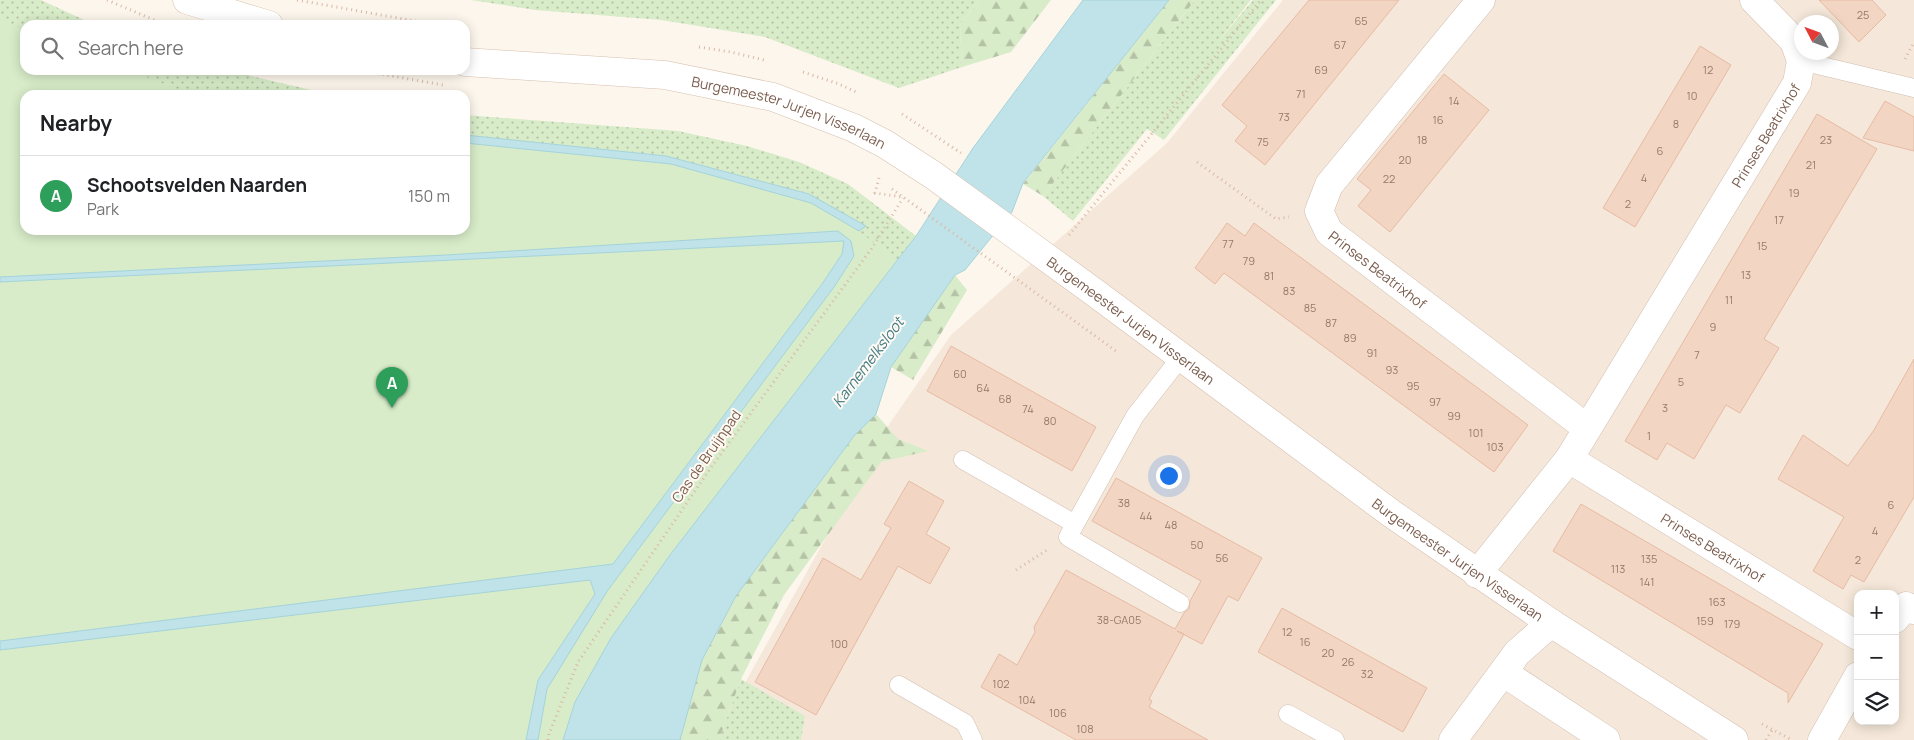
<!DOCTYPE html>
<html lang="en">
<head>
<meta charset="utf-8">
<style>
  :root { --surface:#fff; --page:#f2f2f2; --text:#202124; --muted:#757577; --line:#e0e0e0; --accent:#e76f51 }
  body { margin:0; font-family:Manrope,sans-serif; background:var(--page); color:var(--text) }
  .controls { position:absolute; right:15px; bottom:15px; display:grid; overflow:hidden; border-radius:10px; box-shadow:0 2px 12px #0003 }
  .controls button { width:45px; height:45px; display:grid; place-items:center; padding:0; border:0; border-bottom:1px solid var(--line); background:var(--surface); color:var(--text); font:25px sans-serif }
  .compass { position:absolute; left:1794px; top:15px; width:45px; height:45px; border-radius:50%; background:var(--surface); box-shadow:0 2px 12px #0003; rotate:311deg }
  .you { position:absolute; left:1168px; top:475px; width:18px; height:18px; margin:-12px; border:4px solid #fff; border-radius:50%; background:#1a73e8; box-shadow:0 0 0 8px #1a73e833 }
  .badge { display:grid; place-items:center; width:32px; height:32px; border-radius:50%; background:var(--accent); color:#fff; font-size:16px; font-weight:700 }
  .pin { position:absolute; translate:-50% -41px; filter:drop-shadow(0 1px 2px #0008) }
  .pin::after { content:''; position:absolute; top:26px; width:18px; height:15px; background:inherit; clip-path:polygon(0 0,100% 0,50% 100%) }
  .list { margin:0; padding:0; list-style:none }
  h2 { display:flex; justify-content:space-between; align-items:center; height:65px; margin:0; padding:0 20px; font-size:21px }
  h2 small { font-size:16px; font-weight:400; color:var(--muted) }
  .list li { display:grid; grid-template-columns:32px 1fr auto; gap:15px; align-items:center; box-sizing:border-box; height:80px; padding:0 20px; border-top:1px solid var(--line) }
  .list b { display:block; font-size:19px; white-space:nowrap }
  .list p { margin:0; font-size:16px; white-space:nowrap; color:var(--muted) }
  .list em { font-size:16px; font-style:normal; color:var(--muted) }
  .icon { flex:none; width:28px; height:28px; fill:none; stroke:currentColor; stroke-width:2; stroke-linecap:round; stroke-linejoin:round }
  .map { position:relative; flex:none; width:1914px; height:740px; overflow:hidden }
  .search { position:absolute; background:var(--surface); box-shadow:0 2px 12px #0003; left:20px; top:20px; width:450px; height:55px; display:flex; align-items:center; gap:12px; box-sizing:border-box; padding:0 18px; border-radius:15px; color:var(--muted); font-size:19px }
  .panel { position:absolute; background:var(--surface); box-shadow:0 2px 12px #0003; left:20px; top:90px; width:450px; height:145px; border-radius:15px }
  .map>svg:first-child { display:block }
  .residential { fill:#f5e8da; fill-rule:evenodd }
  .grass { fill:url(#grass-dots) }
  .forest { fill:url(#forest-firs) }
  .green { fill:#d8ecc9 }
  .water { fill:#bfe3e8; stroke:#a5d3da }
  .building { fill:#f3d5c3; stroke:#e6bba3 }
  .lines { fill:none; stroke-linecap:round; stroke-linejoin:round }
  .lane-casing { stroke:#d1beb0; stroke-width:19 }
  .street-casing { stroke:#d1beb0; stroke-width:29 }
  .secondary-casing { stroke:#d6c0b0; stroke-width:29 }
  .path { stroke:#d9b8a5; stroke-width:3; stroke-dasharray:1 4; stroke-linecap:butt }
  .lane { stroke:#fff; stroke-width:18 }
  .street { stroke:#fff; stroke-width:28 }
  .secondary { stroke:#fff; stroke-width:28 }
  .labels { text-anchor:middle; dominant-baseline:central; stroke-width:4; stroke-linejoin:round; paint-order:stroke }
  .number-label { font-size:11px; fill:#987a6a }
  .street-label { font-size:14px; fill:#7a5c4d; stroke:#fffaf3 }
  .water-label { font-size:15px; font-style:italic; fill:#437c86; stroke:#fffaf3 }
</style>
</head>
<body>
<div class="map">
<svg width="1914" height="740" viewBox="0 0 1914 740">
  <defs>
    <pattern id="grass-dots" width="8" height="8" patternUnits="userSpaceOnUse" patternTransform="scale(1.25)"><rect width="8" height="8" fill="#d8ecc9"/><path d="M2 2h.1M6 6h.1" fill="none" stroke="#b4c2a5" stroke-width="1.8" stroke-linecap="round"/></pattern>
    <pattern id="forest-firs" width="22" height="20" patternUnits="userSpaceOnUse" patternTransform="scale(1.25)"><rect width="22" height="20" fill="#d8ecc9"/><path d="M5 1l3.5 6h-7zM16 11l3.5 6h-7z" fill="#b4c2a5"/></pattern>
  </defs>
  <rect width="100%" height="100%" fill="#fdf6ec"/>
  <path class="residential" d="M1283,0H1914V740H713L890,423L951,335L1167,143ZM1802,22H1832V52H1802ZM1858,594H1895V721H1858Z"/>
  <path class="grass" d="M0,0H41L95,25H25V70H232L251,76L333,95H25V230H465V143L556,153L809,194L666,156L465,135V115L678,131L747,146L799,162L848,184L916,236L670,555L611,638L575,702L563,740L0,277Z
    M471,0H979L960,25L962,67L899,88L765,37L661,20L535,10Z
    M1195,0H1251L1217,43L1253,0H1276L1164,140L1147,129L1073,221L1043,196Z
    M741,679L805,716L801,740H719Z"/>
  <path class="forest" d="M979,0H1051L1011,52L962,67L960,25Z
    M1169,0H1195L1043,196L1023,184Z
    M955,275L967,290L913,380L891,367Z
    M876,414L898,439L928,451L881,462L784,595L741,679L719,740H680L702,660L736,596L854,436Z"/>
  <path class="green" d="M0,19L25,30V70H128L193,95H25V230H465V143L672,164L811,203L859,231L897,261L670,555L611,638L575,702L563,740H0Z"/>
  <path class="water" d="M1083,0H1169L1023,183L1012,212L965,270L955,275L891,367L876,414L854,436L736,596L702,660L680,740H563L575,702L611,638L670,555L916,236L973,148Z
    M465,135L666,156L809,194L866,226L859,231L811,203L671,164L465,143Z
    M838,231L851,241L854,256L834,287L608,590L547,689L538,740H526L538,680L595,594L590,580L0,650V641L613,564L822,284L842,254L844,241L0,282V277L446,255Z"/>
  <path class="building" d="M1309,0H1399L1265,165L1235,141L1247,126L1222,105Z
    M1819,0H1872L1886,15L1859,42Z
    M1700,46L1731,65L1635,227L1603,208Z
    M1444,74L1489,110L1390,232L1358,206L1371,190L1357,179Z
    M1885,101L1914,117V151L1863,138Z
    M1817,114L1877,149L1764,339L1779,348L1740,413L1726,405L1694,459L1667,443L1657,460L1625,441Z
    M1227,223L1245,236L1254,223L1528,425L1494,472L1224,273L1215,284L1195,268Z
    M951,346L1096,427L1072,471L927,391Z
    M1914,359V497L1864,582L1851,575L1843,589L1813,571L1844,517L1778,479L1803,435L1848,466L1874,430Z
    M1116,478L1262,558L1238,601L1228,596L1202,644L1177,631L1184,634L1149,699L1152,701L1149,707L1208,740H1076L981,687L999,654L1017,665L1035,632L1034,627L1066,570L1175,629L1184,613L1189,609L1190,601L1201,581L1092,521Z
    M909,481L944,501L926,534L950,548L930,584L898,566L816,715L755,682L823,558L861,580L891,528L884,524Z
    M1581,504L1823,644L1788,703V693L1553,551Z
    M1282,608L1427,688L1403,732L1258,652Z"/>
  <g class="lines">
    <g class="lane-casing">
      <path id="lane" d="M1801,61L1914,88
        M963,460L1075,524
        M1180,603L1068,537L1135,416L1181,357
        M899,685L965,723L973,740
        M1288,714L1335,740"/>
    </g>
    <g class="street-casing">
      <g id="street">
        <path id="s1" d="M1481,0L1329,185L1319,211L1329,232L1587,428"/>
        <path id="s2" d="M1569,459L1858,636"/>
        <path id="s3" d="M1477,574L1569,459L1797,83L1801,61L1794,41L1754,0"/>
        <path d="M1895,619L1906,606L1914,610"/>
        <path d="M1504,673L1606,740"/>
        <path d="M1453,740L1517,653L1551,623"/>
        <path d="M1822,740L1858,676"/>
      </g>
    </g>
    <g class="secondary-casing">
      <g id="secondary">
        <path d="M187,0L269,25"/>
        <path id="s4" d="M465,62L665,75L773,97L854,128L885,144L933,175L1098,295L1392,514L1551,623L1734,740"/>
      </g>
    </g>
    <path class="path" d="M107,0L166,25
      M297,0L437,25
      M699,47L731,52L764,60
      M1905,59L1914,42
      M358,70L443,85
      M803,72L839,84L856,92
      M902,114L961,153
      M1197,162L1276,219L1289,217
      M879,178L875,193L902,197
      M892,189L1116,351
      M1069,235L1261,0
      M1016,570L1047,550
      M1762,724L1792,740
      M548,740L549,734L578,662L712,466L872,248L903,198
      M1766,740L1772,730"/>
    <use href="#lane" class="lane"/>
    <use href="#street" class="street"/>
    <use href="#secondary" class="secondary"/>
  </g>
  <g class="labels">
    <g class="number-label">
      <text x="1863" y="14">25</text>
      <text x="1361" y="20">65</text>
      <text x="1340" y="44">67</text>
      <text x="1321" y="69">69</text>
      <text x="1708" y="69">12</text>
      <text x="1301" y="93">71</text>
      <text x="1692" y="95">10</text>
      <text x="1454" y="100">14</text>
      <text x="1284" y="116">73</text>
      <text x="1438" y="119">16</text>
      <text x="1676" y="123">8</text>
      <text x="1422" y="139">18</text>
      <text x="1826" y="139">23</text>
      <text x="1263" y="141">75</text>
      <text x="1660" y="150">6</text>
      <text x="1405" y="159">20</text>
      <text x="1811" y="164">21</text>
      <text x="1644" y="177">4</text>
      <text x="1389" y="178">22</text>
      <text x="1794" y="192">19</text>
      <text x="1628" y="203">2</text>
      <text x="1779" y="219">17</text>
      <text x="1228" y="243">77</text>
      <text x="1762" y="245">15</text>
      <text x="1249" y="260">79</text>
      <text x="1746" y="274">13</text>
      <text x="1269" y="275">81</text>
      <text x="1289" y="290">83</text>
      <text x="1729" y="299">11</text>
      <text x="1310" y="307">85</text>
      <text x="1331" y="322">87</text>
      <text x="1713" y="326">9</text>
      <text x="1350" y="337">89</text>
      <text x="1372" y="352">91</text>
      <text x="1697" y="354">7</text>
      <text x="1392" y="369">93</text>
      <text x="960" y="373">60</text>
      <text x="1681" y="381">5</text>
      <text x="1413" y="385">95</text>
      <text x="983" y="387">64</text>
      <text x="1005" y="398">68</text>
      <text x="1435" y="401">97</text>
      <text x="1665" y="407">3</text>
      <text x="1028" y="408">74</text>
      <text x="1454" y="415">99</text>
      <text x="1050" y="420">80</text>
      <text x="1476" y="432">101</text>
      <text x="1649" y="435">1</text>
      <text x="1495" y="446">103</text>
      <text x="1124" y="502">38</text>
      <text x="1891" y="504">6</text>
      <text x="1146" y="515">44</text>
      <text x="1171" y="524">48</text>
      <text x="1875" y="530">4</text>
      <text x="1197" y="544">50</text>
      <text x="1222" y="557">56</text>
      <text x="1649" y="558">135</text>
      <text x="1858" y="559">2</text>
      <text x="1618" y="568">113</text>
      <text x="1647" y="581">141</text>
      <text x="1717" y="601">163</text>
      <text x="1119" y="619">38-GA05</text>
      <text x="1705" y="620">159</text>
      <text x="1732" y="623">179</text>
      <text x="1287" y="631">12</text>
      <text x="1305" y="641">16</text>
      <text x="839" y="643">100</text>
      <text x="1328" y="652">20</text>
      <text x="1348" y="661">26</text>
      <text x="1367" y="673">32</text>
      <text x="1001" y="683">102</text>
      <text x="1027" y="699">104</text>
      <text x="1058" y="712">106</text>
      <text x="1085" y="728">108</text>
    </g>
    <g class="street-label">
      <text stroke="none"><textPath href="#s4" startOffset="330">Burgemeester Jurjen Visserlaan</textPath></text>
      <text stroke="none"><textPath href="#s3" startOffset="526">Prinses Beatrixhof</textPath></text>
      <text stroke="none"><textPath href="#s1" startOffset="352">Prinses Beatrixhof</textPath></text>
      <text stroke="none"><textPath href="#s4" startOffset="735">Burgemeester Jurjen Visserlaan</textPath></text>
      <text transform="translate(706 456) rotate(-55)">Cas de Bruijnpad</text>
      <text stroke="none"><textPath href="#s2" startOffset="169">Prinses Beatrixhof</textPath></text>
      <text stroke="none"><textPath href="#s4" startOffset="1140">Burgemeester Jurjen Visserlaan</textPath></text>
    </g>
    <g class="water-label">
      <text transform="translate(868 362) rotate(-53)">Karnemelksloot</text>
    </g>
  </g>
</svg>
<div class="controls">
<button>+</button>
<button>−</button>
<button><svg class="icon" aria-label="layers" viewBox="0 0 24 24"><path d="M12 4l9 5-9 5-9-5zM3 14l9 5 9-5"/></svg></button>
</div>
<svg class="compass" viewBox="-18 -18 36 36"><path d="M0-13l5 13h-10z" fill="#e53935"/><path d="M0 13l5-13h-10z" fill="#757577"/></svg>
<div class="you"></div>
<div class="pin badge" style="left:392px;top:408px;background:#2e9e5b">A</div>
<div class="search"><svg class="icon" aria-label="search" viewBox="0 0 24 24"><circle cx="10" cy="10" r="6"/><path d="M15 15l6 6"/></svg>Search here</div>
<section class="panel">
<h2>Nearby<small></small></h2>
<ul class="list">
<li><span class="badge" style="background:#2e9e5b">A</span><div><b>Schootsvelden Naarden</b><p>Park</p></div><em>150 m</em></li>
</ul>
</section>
</div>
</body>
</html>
